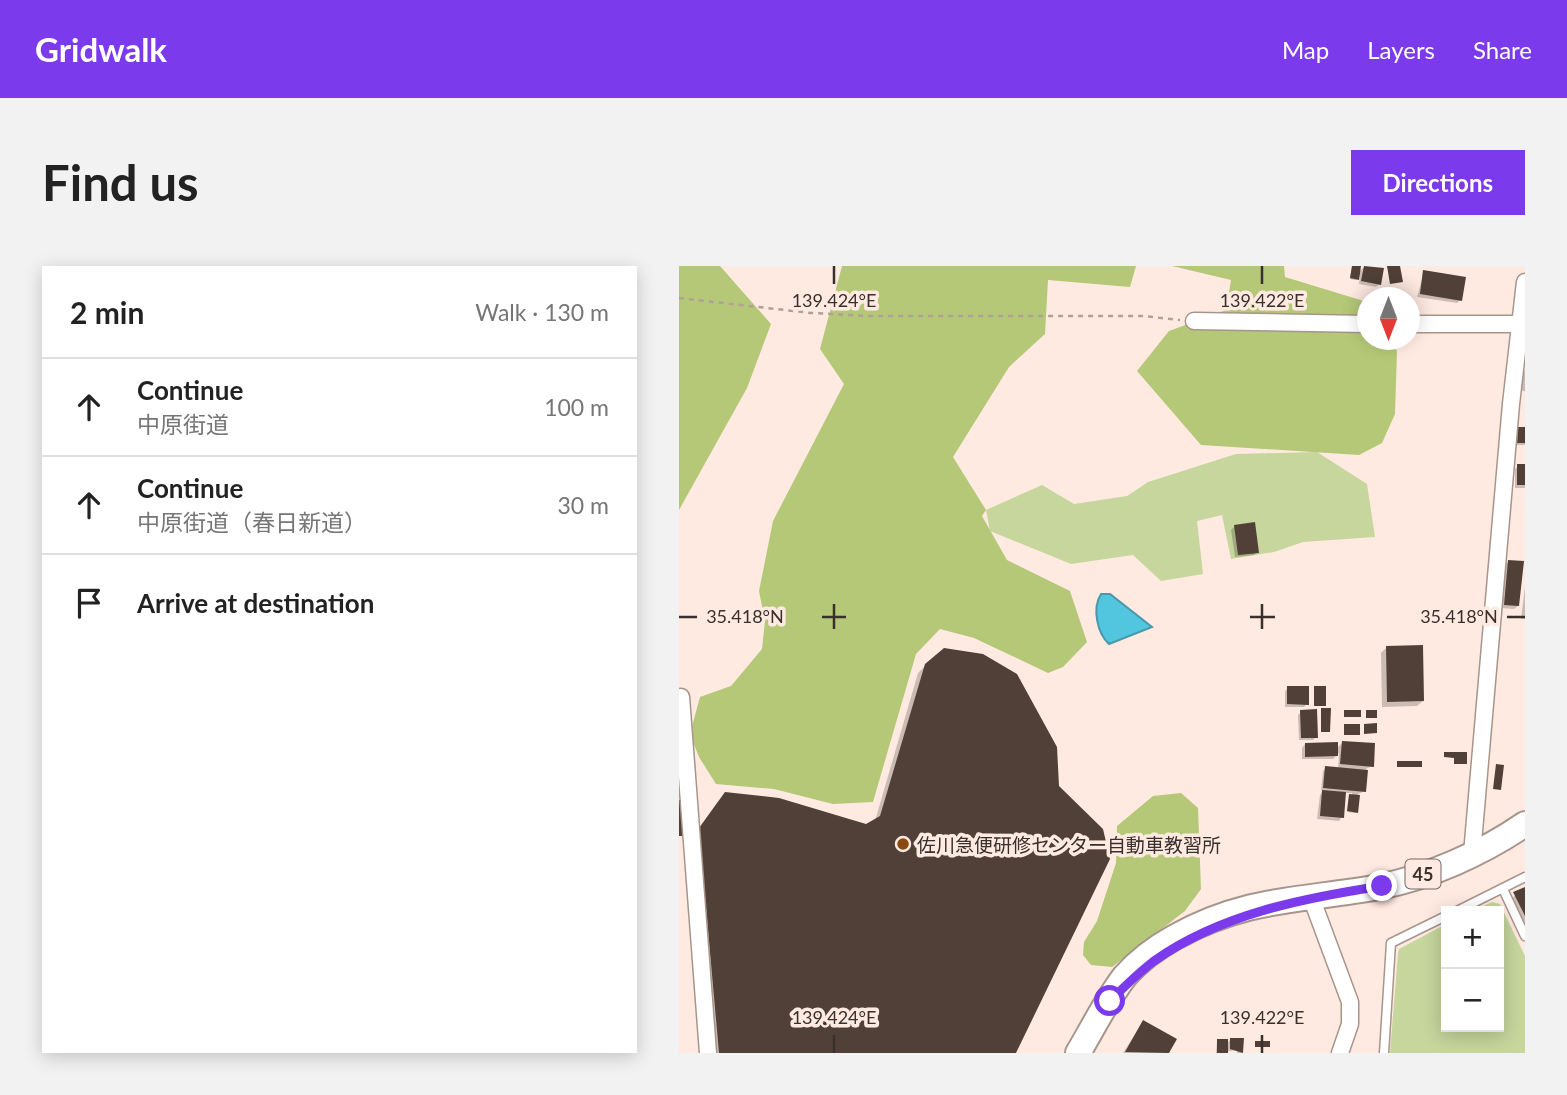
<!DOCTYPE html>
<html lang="en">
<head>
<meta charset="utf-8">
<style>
  :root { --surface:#fff; --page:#f2f2f2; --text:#222; --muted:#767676; --line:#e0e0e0; --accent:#7c3aed }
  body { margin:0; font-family:Lato,"Noto Sans JP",sans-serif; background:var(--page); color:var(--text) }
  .controls { position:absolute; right:21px; bottom:21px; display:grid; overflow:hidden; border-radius:0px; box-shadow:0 4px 18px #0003 }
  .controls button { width:63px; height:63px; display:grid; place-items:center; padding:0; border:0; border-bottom:2px solid var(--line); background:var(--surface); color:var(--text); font:35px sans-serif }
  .compass { position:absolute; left:678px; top:21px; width:63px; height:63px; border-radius:50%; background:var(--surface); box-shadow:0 4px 18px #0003; rotate:180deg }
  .stop { position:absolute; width:21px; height:21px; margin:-16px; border:5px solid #7c3aed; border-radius:50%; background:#fff }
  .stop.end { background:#7c3aed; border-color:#fff; box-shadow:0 2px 7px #0008 }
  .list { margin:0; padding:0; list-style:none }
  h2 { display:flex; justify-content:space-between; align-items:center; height:91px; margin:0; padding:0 28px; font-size:30px }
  h2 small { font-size:23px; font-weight:400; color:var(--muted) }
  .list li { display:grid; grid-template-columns:46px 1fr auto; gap:21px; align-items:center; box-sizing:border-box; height:98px; padding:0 28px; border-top:2px solid var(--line) }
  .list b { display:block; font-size:26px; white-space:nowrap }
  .list p { margin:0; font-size:23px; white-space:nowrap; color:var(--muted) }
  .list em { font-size:23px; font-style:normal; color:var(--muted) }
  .icon { flex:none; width:38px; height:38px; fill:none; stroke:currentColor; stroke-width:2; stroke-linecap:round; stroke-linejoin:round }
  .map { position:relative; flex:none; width:846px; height:787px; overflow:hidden; border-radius:0px }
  header { display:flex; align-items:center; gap:42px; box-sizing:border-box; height:98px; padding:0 35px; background:var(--accent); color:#fff }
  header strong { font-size:33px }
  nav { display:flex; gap:38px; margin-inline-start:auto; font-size:24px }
  .intro { display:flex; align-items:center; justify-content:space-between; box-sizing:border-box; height:168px; padding:0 42px }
  h1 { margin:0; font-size:49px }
  .button { padding:18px 32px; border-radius:0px; background:var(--accent); color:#fff; font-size:24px; font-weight:700 }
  main { display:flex; gap:42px; padding:0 42px }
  aside { flex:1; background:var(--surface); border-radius:0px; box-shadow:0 4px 18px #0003 }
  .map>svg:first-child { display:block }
  .green { fill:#c6d69c }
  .forest { fill:#b4c877 }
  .water { fill:#52c5df; stroke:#4a98aa; stroke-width:2 }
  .shadow { fill:#0003 }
  .building { fill:#504038 }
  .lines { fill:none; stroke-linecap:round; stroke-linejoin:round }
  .service-casing { stroke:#a7958c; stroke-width:11 }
  .minor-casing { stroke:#a7958c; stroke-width:19 }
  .primary-casing { stroke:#a7958c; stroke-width:28 }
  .path { stroke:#b0a099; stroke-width:2.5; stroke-dasharray:5 5; stroke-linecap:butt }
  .service { stroke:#fff; stroke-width:8 }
  .minor { stroke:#fff; stroke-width:16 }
  .primary { stroke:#fff; stroke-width:24 }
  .route { stroke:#7c3aed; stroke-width:9 }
  .ticks { fill:none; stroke:#38302d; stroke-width:2.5 }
  .poi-dot { fill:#894a10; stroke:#ffeae1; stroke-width:2.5 }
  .labels { text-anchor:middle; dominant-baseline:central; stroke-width:7; stroke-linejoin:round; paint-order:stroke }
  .shield { fill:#ffeae1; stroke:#746863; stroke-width:2 }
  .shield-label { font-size:18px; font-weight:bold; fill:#38302d }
  .poi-label { font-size:19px; fill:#38302d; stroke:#ffeae1; text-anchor:start }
  .ticks-label { font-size:18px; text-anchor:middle; fill:#38302d; stroke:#ffeae1; stroke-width:7; stroke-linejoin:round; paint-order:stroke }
</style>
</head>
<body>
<header>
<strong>Gridwalk</strong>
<nav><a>Map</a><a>Layers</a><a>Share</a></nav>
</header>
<div class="intro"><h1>Find us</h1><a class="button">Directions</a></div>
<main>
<aside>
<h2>2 min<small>Walk · 130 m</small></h2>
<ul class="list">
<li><svg class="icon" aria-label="ahead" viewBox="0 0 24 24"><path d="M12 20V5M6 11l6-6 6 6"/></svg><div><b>Continue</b><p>中原街道</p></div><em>100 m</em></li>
<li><svg class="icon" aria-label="ahead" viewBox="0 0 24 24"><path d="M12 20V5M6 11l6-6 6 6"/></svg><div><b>Continue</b><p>中原街道（春日新道）</p></div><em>30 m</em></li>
<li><svg class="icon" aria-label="arrive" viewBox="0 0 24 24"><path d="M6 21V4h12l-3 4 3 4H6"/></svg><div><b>Arrive at destination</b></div></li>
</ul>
</aside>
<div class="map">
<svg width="846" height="787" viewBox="0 0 846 787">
  <rect width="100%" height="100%" fill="#ffeae1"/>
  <path class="green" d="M638,186L688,218L696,271L624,276L595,286L552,293L543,249L518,255L524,308L482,315L454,289L392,298L311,265L307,244L363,219L395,238L448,230L469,216L557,188Z
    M813,636L821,638L846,690V787H711L719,687L720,683L767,658V761H820V645H794Z"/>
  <path class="forest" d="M0,0H41L92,58L68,122L0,244Z
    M163,0H457L451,21L369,14L366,68L330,101L274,191L307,244L303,250L328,294L391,325L408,376L384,401L369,407L295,372L261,363L237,388L194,536L154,538L95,523L37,518L20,491L11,468L21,431L52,420L83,383L86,355L80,325L94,255L165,118L141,83Z
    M493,0H605L606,11L688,36V74H712L718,85L716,148L703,177L680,189L522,179L458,105L490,65L547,44L552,14Z
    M502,527L519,542L522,623L506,645L433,701L412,699L404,689L405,676L418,655L437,597L438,560L474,530Z"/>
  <path class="water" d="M422,328H431L473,361L430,378C418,367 413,342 422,328Z"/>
  <path class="shadow" d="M673,0H681L679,7L686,0L700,18L697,21L680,18L681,10L677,14L671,13Z
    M745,6L781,34L778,37L738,31Z
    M843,104L846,105V125H839Z
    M839,163H846V179H836V166Z
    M839,200H846V222H836V203Z
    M556,260L578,286L575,289L556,291L552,264Z
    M830,295L839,340L835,343L822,342L826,299Z
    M846,321V353H842Z
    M707,382L744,435L738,440L703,441L702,387Z
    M247,399L335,787H32L14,571L39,536L187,560L196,555L239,407Z
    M609,422L628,438L625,441H606V425Z
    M622,446L637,471L634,474H620L619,449Z
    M663,477L693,500L687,503L686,525L679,528L676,547L668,546L673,527H665L663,551L660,555L638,553L641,529L645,525L642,524L644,505L647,502L659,503L660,487L654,493H623V482L626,478L657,483Z
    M846,623V671L828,635Z
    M464,756L496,774L488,787H444Z
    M551,774H563V787H558V784L537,787L538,775L547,778Z"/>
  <path class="building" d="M673,0H682L680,14L671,12Z
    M685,0L705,2L702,19L682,15Z
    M708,0H721L724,16L711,18Z
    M744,4L787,11L783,35L741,28Z
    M839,161H846V177H838Z
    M838,198H846V219H838Z
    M576,256L580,287L559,289L555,259Z
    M829,294L845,295L840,340L825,339Z
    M744,379L745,435L708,436L707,380Z
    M265,382L304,388L338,408L378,481L380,520L424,563L431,593L337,787H40L20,562L46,526L100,532L187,558L201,550L246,398Z
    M608,420H630V439L608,438Z
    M635,420H647V440H635Z
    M642,442H652L651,466H642Z
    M638,443L639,472H622L621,444Z
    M665,444H682V451H665Z
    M687,444H698V452H687Z
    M698,457V467L685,468V458Z
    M665,458H681V469H665Z
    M663,475L696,477L695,501L661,498Z
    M659,476V490L626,491V477Z
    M765,486H788V498H775V492L765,491Z
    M718,495H743V501H718Z
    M817,498L825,499L822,524L814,523Z
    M646,500L689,504L687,526L644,522Z
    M643,524L667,526L665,552L641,550Z
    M670,528L681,529L679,547L668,545Z
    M9,533L11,570H0V534Z
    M846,621V650L834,626Z
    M464,754L498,773L490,787L446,786Z
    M551,772H565L564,787L551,783Z
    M538,773H549V787H538Z
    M576,775H591V781H576Z"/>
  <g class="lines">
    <g class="service-casing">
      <path id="service" d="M824,623L846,670
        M778,645L846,611
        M705,787L712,677L767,650"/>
    </g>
    <g class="minor-casing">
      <path id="minor" d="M515,55L688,58
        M730,58H841
        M2,431L29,787
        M793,588L832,138L846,16
        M632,631L671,736V758L661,787"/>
    </g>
    <g class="primary-casing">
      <path id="primary" d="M399,787C414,762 428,733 446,710C460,694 478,681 496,671C568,631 623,635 700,621C750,611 804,587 846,558"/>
    </g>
    <path class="path" d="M0,32L132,47L191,50H464L501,54"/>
    <use href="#service" class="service"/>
    <use href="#minor" class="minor"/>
    <use href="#primary" class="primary"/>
  </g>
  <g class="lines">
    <path class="route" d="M431,735C445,721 459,707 475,695C541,648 625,632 703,620"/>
  </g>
  <path class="ticks" d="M155,0V18M583,0V18M155,338V363M583,338V363M0,351H18M143,351H167M571,351H596M828,351H846M155,769V787M583,769V787"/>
  <circle class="poi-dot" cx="224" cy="578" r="7"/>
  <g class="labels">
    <rect class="shield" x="726.5" y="593.5" width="35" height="29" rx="5"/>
    <g class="shield-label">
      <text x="744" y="608">45</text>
    </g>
    <g class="poi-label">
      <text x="238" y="578">佐川急便研修センター自動車教習所</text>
    </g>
  </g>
  <g class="ticks-label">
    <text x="155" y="41">139.424°E</text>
    <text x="583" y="41">139.422°E</text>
    <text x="780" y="357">35.418°N</text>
    <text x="66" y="357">35.418°N</text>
    <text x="155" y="758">139.424°E</text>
    <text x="583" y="758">139.422°E</text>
  </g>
</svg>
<div class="controls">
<button>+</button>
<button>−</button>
</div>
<svg class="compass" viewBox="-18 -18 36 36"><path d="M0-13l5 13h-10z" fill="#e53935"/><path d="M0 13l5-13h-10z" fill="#767676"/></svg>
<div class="stop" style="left:431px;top:735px"></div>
<div class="stop end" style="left:703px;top:620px"></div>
</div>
</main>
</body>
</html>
